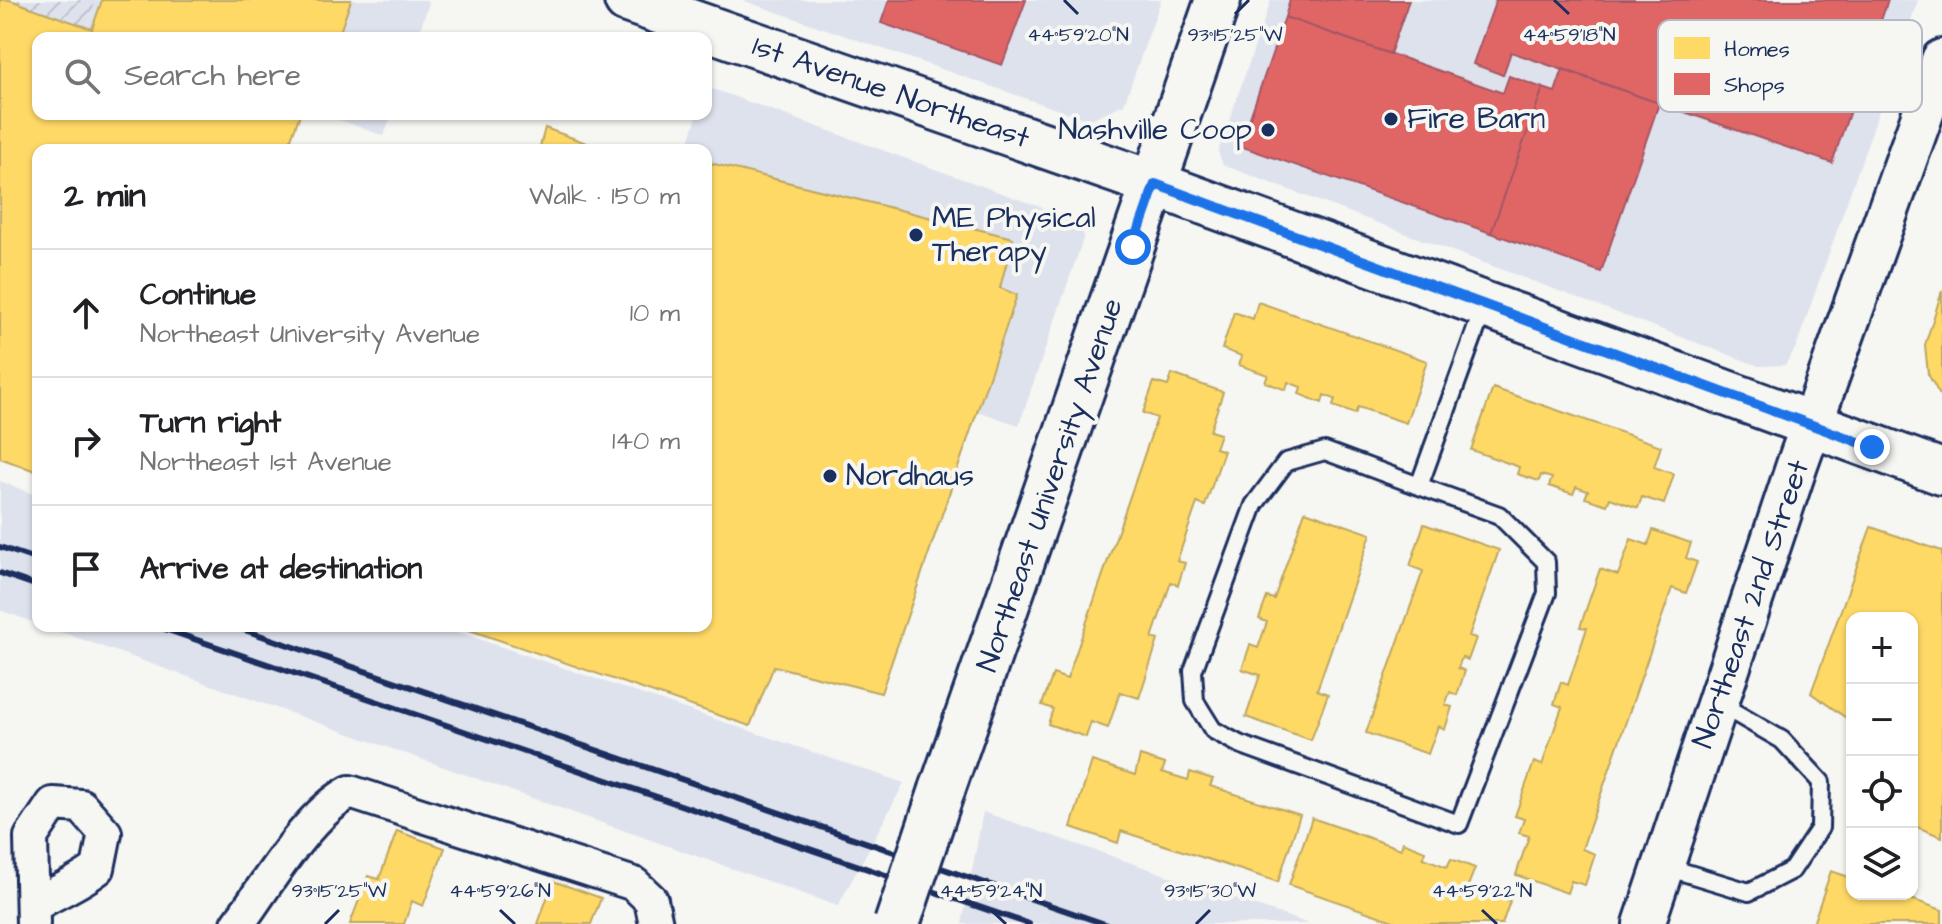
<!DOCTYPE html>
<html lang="en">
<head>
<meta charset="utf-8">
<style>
  :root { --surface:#fff; --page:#f2f2f2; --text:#202124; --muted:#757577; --line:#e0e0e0 }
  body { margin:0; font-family:"Architects Daughter",sans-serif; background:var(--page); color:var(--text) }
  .controls { position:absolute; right:24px; bottom:24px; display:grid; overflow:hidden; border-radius:16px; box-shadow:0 2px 6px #0004 }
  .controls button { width:72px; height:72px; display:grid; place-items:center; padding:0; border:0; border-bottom:2px solid var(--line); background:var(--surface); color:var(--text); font:40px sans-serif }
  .stop { position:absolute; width:24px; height:24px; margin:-18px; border:6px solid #1a73e8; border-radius:50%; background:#fff }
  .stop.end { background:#1a73e8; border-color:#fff; box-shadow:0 2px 8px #0008 }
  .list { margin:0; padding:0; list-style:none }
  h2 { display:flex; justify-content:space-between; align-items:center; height:104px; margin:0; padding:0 32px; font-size:34px }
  h2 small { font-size:26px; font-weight:400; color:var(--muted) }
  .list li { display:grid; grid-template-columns:52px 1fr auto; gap:24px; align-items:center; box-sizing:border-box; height:128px; padding:0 32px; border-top:2px solid var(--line) }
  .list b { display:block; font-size:30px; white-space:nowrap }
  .list p { margin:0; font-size:26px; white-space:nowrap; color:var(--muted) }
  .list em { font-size:26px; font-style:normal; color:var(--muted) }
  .icon { flex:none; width:44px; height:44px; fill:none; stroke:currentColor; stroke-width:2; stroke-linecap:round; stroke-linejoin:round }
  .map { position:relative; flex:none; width:1942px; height:924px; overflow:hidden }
  .search { position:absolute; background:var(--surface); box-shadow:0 2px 6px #0004; left:32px; top:32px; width:680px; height:88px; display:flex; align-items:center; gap:20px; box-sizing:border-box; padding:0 28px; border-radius:16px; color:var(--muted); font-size:30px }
  .panel { position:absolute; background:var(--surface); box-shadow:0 2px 6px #0004; left:32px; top:144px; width:680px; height:488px; border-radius:16px }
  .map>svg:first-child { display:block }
  .built { fill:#dde2ed }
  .industrial { fill:url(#industrial-furrows) }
  .homes { fill:#ffd966; stroke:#bba664; stroke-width:2 }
  .shops { fill:#e06666; stroke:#a55664; stroke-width:2 }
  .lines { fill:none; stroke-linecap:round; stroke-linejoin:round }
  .service-casing { stroke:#1b2f5e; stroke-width:22 }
  .minor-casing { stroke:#1b2f5e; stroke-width:38 }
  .tertiary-casing { stroke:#1b2f5e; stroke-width:46 }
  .secondary-casing { stroke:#1b2f5e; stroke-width:50 }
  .service { stroke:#f6f6f2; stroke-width:16 }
  .minor { stroke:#f6f6f2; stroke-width:32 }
  .tertiary { stroke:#f6f6f2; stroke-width:40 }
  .secondary { stroke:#f6f6f2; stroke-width:44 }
  .rail { stroke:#1b2f5e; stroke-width:6 }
  .secondary-bridge-casing { stroke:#1b2f5e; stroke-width:50; stroke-linecap:butt }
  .secondary-bridge { stroke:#f6f6f2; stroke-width:44 }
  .route { stroke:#1a73e8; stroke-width:10 }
  .ticks { fill:none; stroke:#1b2f5e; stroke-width:3 }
  .poi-dot { fill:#1b2f5e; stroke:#f6f6f2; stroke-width:3 }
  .labels { text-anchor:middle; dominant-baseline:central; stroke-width:8; stroke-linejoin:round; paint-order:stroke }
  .street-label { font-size:30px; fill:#1b2f5e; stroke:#f6f6f2 }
  .poi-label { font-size:30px; fill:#1b2f5e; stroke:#f6f6f2; text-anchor:start }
  .key { fill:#f6f6f2; stroke:#b4bac6; stroke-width:2 }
  .key-label { font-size:22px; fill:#1b2f5e }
  .ticks-label { font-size:20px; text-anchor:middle; fill:#1b2f5e; stroke:#f6f6f2; stroke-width:8; stroke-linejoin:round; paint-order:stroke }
</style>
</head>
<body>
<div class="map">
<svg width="1942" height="924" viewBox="0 0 1942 924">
  <defs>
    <pattern id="industrial-furrows" width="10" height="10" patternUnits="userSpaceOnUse" patternTransform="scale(2)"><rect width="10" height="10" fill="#dde2ed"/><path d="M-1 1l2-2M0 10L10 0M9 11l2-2" fill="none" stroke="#bdc2ce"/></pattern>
  </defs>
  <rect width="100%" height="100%" fill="#f6f6f2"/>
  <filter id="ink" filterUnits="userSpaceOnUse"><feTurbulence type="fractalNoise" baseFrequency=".0125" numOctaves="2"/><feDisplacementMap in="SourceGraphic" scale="16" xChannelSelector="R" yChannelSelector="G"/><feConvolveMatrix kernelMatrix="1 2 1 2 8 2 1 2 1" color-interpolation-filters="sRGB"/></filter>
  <g filter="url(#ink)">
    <path class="built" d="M96,0H427L429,3L417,38H114L87,28Z
      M742,0H1161L1124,104L1088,120Z
      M1271,0H1918L1796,347L1785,365L1759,366L1223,165L1218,152Z
      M707,87L1079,221L1084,236L1019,425L706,320V150H686L698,114H706Z
      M324,114H392L384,136Z
      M0,481L38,496V624L0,610Z
      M44,626H440L904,783L838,906Z
      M983,812L1309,924H962Z"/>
    <path class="industrial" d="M9,0H96L87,28Z"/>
    <path class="homes" d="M0,0H10L92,29L102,0H351L338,38H38V114H300L287,150H38V472L0,458Z
      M545,128L606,150H539Z
      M706,162L1013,238L1000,288L1017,295L881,693L774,666L750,726L458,626H706Z
      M1942,291V399L1928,374L1925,345Z
      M1258,302L1427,361L1406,423L1358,407L1355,414L1333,406L1335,399L1324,395L1322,403L1299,394L1301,387L1288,382L1286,390L1265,382L1268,375L1239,365L1242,356L1222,349L1234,312L1253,319Z
      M1172,374L1223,392L1210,431L1220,434L1215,448L1224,451L1205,506L1197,503L1177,561L1185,563L1178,585L1171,582L1152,638L1158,640L1139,698L1120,692L1108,728L1091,722L1086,737L1048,724L1053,709L1042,705L1053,674L1067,679L1157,418L1143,413L1154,382L1168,386Z
      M1493,388L1661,446L1654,467L1674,474L1664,504L1642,497L1638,508L1610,498L1607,505L1585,498L1588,491L1576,487L1573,494L1549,486L1552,478L1541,475L1539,481L1517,474L1519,467L1471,450Z
      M1305,511L1371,534L1317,690L1328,694L1311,740L1246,717L1260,675L1242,669L1250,645L1258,648L1267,622L1259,619L1267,597L1274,599Z
      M1424,524L1499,550L1469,636L1476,638L1468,660L1462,657L1458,668L1465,671L1457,695L1450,692L1445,705L1452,707L1445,729L1438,726L1428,754L1366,733L1423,571L1410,566Z
      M1871,527L1942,551V837L1912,825V618H1852V722L1811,693Z
      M1653,530L1691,543L1686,558L1697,562L1686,593L1672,588L1582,849L1595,854L1585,885L1571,881L1567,893L1516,875L1529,836L1519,833L1524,819L1515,816L1534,762L1542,765L1562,707L1554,704L1561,682L1568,685L1587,628L1580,627L1600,569L1618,575L1631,539L1648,545Z
      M1140,756L1165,764L1162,772L1188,780L1190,772L1213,779L1210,786L1300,815L1278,882L1121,831L1118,843L1071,827L1092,761L1135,775Z
      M1312,818L1401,849L1403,842L1425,851L1423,858L1447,867L1451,859L1475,868L1468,886L1510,901L1502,924H1402L1289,885Z
      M397,831L445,848L423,906L412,901L404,924H350L368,876L379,879Z
      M1831,871L1852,878V894H1897L1942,910V924H1813Z
      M553,881L601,898L591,924H538Z"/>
    <path class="shops" d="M889,0H1026L1002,65L881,23Z
      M1290,0H1409L1390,54L1285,17Z
      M1496,0H1888L1832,163L1511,52L1503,75L1473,64Z
      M1285,17L1503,93L1509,76L1543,88L1491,233L1240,146Z
      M1563,69L1659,103L1601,272L1491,233L1543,88L1555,92Z"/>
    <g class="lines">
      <g class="service-casing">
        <path id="service" d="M1419,486L1499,515L1546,562L1547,593L1459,824L1239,744L1213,730L1195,701L1193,671L1254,505L1286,462L1325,451L1419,486L1484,307
          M1663,866L1749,892L1792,870L1820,828L1821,782L1782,740L1718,703"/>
      </g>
      <g class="minor-casing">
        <path id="minor" d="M33,924L31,837L53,804L81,806L105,833L98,868C78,884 55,892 33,906
          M238,924C268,883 306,816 350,792L634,884L651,900L656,924"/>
      </g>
      <g class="tertiary-casing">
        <path id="tertiary" d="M1644,924L1797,465L1942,60"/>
      </g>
      <g class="secondary-casing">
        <path id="secondary" d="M627,0L1155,184L1942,472
          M942,790L1218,0"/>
      </g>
      <use href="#service" class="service"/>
      <use href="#minor" class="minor"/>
      <use href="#tertiary" class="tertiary"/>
      <use href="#secondary" class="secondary"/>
      <path class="rail" d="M0,547L38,560
        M0,573L38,586
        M156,626L1029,924
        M233,626L1105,924"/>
      <g class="secondary-bridge-casing">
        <path id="secondary-bridge" d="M897,924L942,790"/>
      </g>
      <use href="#secondary-bridge" class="secondary-bridge"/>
    </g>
  </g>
  <g class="lines" filter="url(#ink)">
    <path class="route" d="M1133,247L1155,184L1872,447"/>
  </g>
  <path class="ticks" d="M1064,0L1078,14M1554,0L1569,14M1235,14L1249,0M500,910L515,924M991,910L1006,924M1482,910L1497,924M325,924L339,910M1196,924L1210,910"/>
  <g class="poi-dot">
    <circle cx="1391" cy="119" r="8"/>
    <circle cx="1268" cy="130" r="8"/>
    <circle cx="916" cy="235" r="8"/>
    <circle cx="830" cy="476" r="8"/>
  </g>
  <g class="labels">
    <g class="street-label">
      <text transform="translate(891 92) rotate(19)">1st Avenue Northeast</text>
      <text transform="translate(1050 485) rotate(-71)">Northeast University Avenue</text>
      <text transform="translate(1751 604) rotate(-71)">Northeast 2nd Street</text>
    </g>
    <g class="poi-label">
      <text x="1407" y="119">Fire Barn</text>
      <text x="1252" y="130" text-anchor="end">Nashville Coop</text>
      <text x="932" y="218">ME Physical<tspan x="932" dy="34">Therapy</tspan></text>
      <text x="846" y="476">Nordhaus</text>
    </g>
  </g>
  <rect x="1658" y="20" width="264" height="92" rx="12" class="key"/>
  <rect x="1674" y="37" width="36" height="22" fill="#ffd966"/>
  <rect x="1674" y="73" width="36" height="22" fill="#e06666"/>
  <g class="key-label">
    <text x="1724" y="56">Homes</text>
    <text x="1724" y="92">Shops</text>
  </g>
  <g class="ticks-label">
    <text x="1078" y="41">44°59'20"N</text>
    <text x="1235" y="41">93°15'25"W</text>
    <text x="1569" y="41">44°59'18"N</text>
    <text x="339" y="897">93°15'25"W</text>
    <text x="500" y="897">44°59'26"N</text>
    <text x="991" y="897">44°59'24"N</text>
    <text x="1210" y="897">93°15'30"W</text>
    <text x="1482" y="897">44°59'22"N</text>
  </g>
</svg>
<div class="controls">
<button>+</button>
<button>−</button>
<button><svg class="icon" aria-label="locate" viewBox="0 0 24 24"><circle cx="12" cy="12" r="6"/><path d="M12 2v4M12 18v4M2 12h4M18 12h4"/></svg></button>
<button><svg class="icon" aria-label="layers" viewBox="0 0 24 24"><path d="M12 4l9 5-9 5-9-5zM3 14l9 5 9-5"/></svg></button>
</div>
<div class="stop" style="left:1133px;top:247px"></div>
<div class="stop end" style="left:1872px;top:447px"></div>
<div class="search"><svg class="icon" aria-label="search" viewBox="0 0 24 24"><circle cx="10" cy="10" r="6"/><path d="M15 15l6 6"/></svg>Search here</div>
<section class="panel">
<h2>2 min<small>Walk · 150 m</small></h2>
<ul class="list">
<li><svg class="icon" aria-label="ahead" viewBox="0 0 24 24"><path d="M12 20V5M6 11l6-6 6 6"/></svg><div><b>Continue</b><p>Northeast University Avenue</p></div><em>10 m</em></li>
<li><svg class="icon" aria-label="right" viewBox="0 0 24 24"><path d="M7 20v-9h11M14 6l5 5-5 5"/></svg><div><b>Turn right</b><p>Northeast 1st Avenue</p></div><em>140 m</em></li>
<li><svg class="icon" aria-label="arrive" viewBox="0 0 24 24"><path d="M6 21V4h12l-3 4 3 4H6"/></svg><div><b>Arrive at destination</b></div></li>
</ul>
</section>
</div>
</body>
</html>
